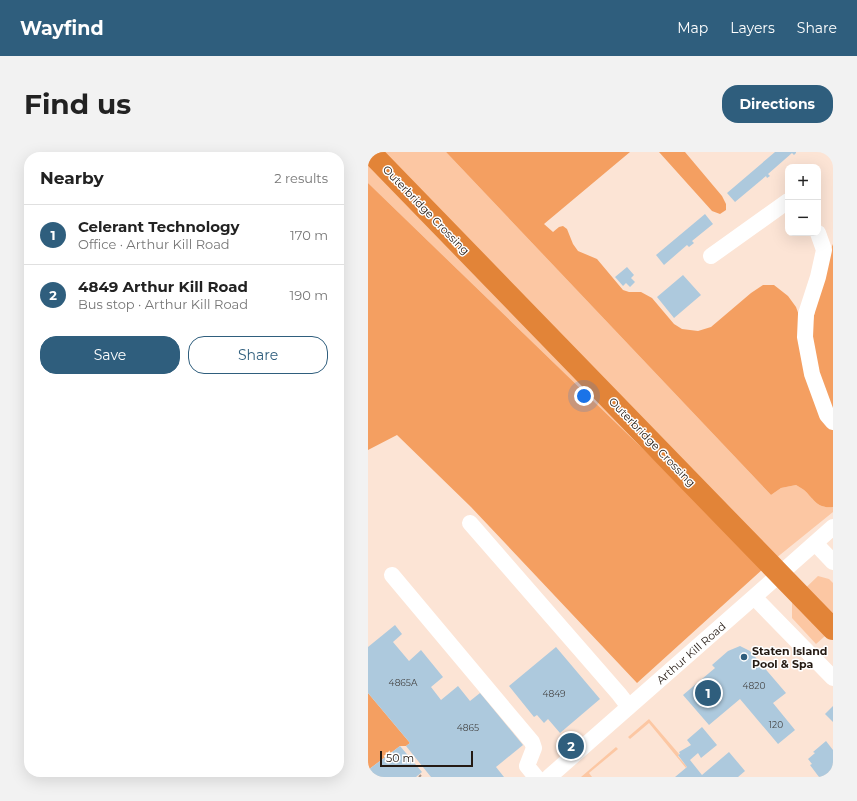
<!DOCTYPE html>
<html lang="en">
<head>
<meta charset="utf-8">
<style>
  :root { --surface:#fff; --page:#f2f2f2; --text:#222; --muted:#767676; --line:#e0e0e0; --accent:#2f5e7d }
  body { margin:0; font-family:Montserrat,sans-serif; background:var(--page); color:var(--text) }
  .controls { position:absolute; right:12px; top:12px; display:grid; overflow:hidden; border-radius:8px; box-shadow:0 4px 16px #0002 }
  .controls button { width:36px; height:36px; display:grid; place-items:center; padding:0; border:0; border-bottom:1px solid var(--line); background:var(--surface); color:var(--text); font:20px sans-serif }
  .scale { position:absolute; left:12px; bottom:10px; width:93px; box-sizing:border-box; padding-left:4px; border:2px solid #241a13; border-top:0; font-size:11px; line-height:14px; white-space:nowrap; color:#241a13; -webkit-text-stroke:3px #fff; paint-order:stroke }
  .you { position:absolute; left:216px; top:244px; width:14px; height:14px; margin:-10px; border:3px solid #fff; border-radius:50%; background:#1a73e8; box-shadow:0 0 0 6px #1a73e833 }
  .badge { display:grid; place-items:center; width:26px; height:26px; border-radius:50%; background:var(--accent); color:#fff; font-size:13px; font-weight:700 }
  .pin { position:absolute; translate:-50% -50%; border:2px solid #fff; box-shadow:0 1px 4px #0006 }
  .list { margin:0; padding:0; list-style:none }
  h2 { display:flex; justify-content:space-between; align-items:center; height:52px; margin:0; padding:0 16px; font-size:17px }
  h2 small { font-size:13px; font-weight:400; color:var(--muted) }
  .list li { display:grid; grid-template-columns:26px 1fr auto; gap:12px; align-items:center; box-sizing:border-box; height:60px; padding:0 16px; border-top:1px solid var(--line) }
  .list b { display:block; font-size:15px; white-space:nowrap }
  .list p { margin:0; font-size:13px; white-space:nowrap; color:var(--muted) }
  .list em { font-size:13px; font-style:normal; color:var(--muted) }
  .actions { display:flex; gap:8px; padding:12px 16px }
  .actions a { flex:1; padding:9px 0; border:1px solid var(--accent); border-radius:16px; text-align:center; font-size:14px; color:var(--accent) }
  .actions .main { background:var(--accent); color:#fff }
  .map { position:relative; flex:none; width:465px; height:625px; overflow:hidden; border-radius:16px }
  header { display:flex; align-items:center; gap:24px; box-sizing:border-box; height:56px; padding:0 20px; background:var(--accent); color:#fff }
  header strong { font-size:19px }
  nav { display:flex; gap:22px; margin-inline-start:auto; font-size:14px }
  .intro { display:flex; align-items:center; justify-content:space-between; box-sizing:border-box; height:96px; padding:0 24px }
  h1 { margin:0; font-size:28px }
  .button { padding:10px 18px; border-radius:16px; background:var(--accent); color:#fff; font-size:14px; font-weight:700 }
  main { display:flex; gap:24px; padding:0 24px }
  aside { flex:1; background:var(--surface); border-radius:16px; box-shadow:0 4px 16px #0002 }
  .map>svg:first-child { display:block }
  .green { fill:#fcc7a3 }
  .forest { fill:#f49f61 }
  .building { fill:#adc9dd }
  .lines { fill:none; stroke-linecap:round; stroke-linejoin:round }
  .path { stroke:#a79589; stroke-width:2; stroke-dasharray:3 3; stroke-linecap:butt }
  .minor { stroke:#fff; stroke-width:16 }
  .highway { stroke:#e28438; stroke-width:22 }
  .poi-dot { fill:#2f5e7d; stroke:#fff; stroke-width:1.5 }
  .labels { text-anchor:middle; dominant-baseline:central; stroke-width:3; stroke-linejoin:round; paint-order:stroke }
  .number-label { font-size:9px; fill:#464646 }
  .street-label { font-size:11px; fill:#241a13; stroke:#fff }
  .poi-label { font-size:11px; font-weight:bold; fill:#241a13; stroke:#fff; text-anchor:start }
</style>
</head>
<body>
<header>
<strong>Wayfind</strong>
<nav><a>Map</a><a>Layers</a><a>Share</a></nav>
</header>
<div class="intro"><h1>Find us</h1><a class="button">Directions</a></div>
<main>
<aside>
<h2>Nearby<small>2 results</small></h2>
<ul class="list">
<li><span class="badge">1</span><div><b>Celerant Technology</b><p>Office · Arthur Kill Road</p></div><em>170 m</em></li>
<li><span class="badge">2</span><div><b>4849 Arthur Kill Road</b><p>Bus stop · Arthur Kill Road</p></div><em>190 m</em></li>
</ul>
<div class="actions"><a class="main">Save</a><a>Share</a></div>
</aside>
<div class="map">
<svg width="465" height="625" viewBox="0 0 465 625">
  <rect width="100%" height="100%" fill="#fce4d5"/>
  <path class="green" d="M0,0H78L403,343L413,336L428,333C430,334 433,336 436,338C446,347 449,357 465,355V360L397,415L0,31Z
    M450,424L461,427L465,431V477L448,492L424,466V449Z
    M281,567L311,602L310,604L319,615L318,616L281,571L262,587L260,585Z
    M248,595L250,597L221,621L224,625H213Z"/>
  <path class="forest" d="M78,0H262L176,72L185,80L191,75L195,74L199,77L205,92L210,99L229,107L255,138L261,140H273L284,146L306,172L314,177L330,179L343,175L383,141L395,133H406L420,144L428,155L432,166L465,277V355C449,357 446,347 436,338C433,336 430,334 428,333L413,336L403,343Z
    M291,0H317L354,44L358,52V58L352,62L344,59Z
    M0,31L397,415L269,531L103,355L29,283L0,298Z
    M465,92V263L457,244L442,185L455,116Z
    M0,541L42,591L38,594H32L0,618Z"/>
  <path class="building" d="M407,0H428V1L426,3L424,1L400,22L402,24L399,26L398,24L367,50L359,41Z
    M337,62L345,72L324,89L326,91L321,95L319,93L296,113L288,103Z
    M259,115L266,123L263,126L267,130L262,135L258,131L255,134L247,125Z
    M315,123L333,143L306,166L289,145Z
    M27,473L34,482L25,490L41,509L53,498L75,525L63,535L73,548L90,534L102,549L112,541L155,593L128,615L136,625H63L38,594L42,591L0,541V495Z
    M372,494L382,499L418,541L405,551L427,578L410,592L372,547L341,573L315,543L347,516L344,513L360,499Z
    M188,495L232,547L192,581L180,567L176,571L169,563L166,565L141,534Z
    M465,554V570L457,562Z
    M334,575L349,593L333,606L330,601L322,608L334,623L361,600L377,619L370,625H307L319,615L310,603L312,602L311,600L323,593L319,588Z
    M458,589L465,598V625H451L442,613L444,612L440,607L447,601L445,600Z
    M32,594L54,620L48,625H0V618Z"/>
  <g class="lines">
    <path class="path" d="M51,625L53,623"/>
    <path class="minor" d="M450,81L456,98L450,125L438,162L437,185L444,222L459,263L465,270
      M343,104L420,49
      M102,371L251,542L261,555
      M447,391L465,410
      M24,423L164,590L166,596L159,614L168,625
      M386,445L465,526
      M181,625L386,445L465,375"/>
    <path class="highway" d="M2,0L465,477"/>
  </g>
  <circle class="poi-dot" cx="376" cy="505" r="4"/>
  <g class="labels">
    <g class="number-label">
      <text x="35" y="530">4865A</text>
      <text x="386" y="533">4820</text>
      <text x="186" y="541">4849</text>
      <text x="408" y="572">120</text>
      <text x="100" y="575">4865</text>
    </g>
    <g class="street-label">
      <text transform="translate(58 58) rotate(46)">Outerbridge Crossing</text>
      <text transform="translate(284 290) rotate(46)">Outerbridge Crossing</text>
      <text transform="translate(323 501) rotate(-41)">Arthur Kill Road</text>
    </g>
    <g class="poi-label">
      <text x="384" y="499">Staten Island<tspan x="384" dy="13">Pool &amp; Spa</tspan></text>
    </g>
  </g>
</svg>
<div class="controls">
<button>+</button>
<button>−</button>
</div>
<div class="scale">50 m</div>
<div class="you"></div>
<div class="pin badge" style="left:340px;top:541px">1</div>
<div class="pin badge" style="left:203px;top:594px">2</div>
</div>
</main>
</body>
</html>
